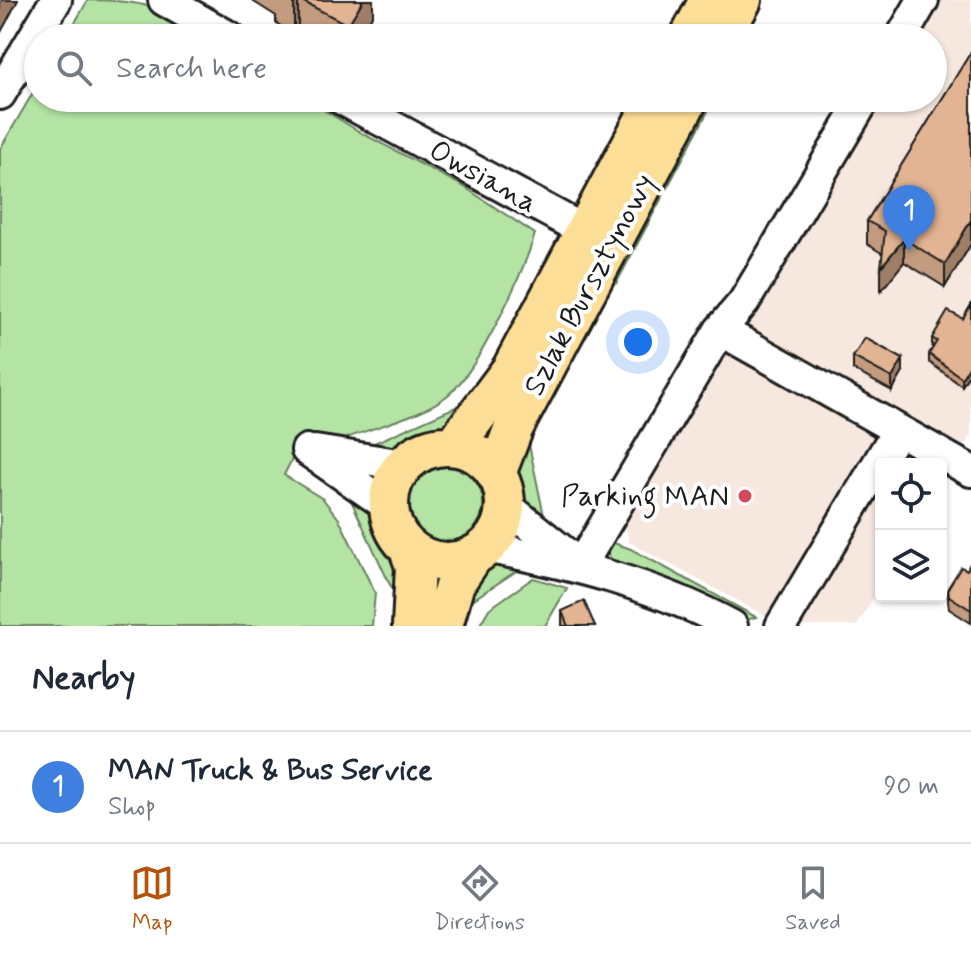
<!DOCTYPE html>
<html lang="en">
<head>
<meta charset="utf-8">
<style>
  :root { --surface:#fff; --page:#f6f6f7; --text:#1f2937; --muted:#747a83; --line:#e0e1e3; --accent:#b45309 }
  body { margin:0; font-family:Mynerve,sans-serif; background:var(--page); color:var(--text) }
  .controls { position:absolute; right:24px; bottom:24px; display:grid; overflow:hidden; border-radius:8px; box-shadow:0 2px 6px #0004 }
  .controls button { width:72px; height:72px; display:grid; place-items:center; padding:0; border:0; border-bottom:2px solid var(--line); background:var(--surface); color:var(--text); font:40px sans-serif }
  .you { position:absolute; left:638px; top:342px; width:28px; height:28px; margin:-20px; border:6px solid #fff; border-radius:50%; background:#1a73e8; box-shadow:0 0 0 12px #1a73e833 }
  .badge { display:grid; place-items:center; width:52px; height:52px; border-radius:50%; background:var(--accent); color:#fff; font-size:26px; font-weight:700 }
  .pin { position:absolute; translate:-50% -66px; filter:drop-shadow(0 2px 4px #0008) }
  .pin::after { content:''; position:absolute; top:42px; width:28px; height:24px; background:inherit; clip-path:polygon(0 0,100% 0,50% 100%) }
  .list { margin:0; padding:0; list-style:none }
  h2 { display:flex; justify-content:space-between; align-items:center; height:104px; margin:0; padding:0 32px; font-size:34px }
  h2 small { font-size:26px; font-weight:400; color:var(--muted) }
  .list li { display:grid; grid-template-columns:52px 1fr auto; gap:24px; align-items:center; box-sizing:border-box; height:112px; padding:0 32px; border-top:2px solid var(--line) }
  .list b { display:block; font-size:30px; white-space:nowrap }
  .list p { margin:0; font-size:26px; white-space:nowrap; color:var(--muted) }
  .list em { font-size:26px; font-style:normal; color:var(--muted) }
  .icon { flex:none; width:44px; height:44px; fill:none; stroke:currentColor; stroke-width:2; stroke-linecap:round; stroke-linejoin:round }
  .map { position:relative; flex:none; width:971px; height:626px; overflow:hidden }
  .search { position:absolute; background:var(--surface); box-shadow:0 2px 6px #0004; left:24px; right:24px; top:24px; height:88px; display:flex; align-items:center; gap:20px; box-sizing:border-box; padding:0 28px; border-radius:44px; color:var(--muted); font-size:30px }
  .sheet { height:216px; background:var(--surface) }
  nav { display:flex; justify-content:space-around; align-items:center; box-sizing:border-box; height:112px; border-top:2px solid var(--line); background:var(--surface); font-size:22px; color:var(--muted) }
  nav a { display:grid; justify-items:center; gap:4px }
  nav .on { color:var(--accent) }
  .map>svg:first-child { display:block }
  .built { fill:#f7e8df }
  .green { fill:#b3e4a4; stroke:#688060; stroke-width:2 }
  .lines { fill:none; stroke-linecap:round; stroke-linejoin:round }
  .minor-casing { stroke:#1c1c1c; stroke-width:36 }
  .major-casing { stroke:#1c1c1c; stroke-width:44 }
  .minor { stroke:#fff; stroke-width:30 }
  .major { stroke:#fdde96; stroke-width:38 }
  .wall { fill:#c39b7e; stroke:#1c1c1c; stroke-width:2 }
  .shaded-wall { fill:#9f7e67; stroke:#1c1c1c; stroke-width:2 }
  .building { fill:#e3b493; stroke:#1c1c1c; stroke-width:2 }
  .poi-dot { fill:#d1495b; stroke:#fff; stroke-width:3 }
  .labels { text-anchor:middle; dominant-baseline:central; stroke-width:8; stroke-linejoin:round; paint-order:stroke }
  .street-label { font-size:30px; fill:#1c1c1c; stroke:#fff }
  .poi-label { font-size:30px; fill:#1c1c1c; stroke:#fff; text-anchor:end }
</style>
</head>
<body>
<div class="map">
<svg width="971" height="626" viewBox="0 0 971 626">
  <rect width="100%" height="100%" fill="#fff"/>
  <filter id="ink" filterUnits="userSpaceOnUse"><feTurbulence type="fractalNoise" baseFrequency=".0125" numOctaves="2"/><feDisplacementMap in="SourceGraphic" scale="16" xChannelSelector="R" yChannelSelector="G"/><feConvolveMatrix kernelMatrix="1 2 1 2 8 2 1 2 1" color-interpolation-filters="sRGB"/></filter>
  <g filter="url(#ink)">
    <path class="built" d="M932,0H971V434L941,485V464H881V585L857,626H784L629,542L624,521L874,98H933V38H910Z"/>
    <path class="green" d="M88,0C150,0 161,9 213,38H66Z
      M38,84V98H304L365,135L463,186L535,234C523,273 479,370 448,395C422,416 379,425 347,438L345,443L309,433L297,461L292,459L284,475L323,499L339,519L375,593L372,626H0V149Z
      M705,98H715L616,284L619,260Z
      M460,405L464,406L449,428L419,435L387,451L370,445Z
      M528,440L544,516L542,522C514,491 507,479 528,440Z
      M409 504a37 37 0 1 1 74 0a37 37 0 1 1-74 0Z
      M349,496L370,508L379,535L397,563V592L390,585Z
      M608,541L631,549L756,617L747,620L700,596L614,563L608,554Z
      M493,563L521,568L468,603L462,595L483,566Z
      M533,578L567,588L545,626H479L489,609Z"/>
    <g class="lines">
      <g class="minor-casing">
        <path id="minor" d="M164,0L231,38
          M901,38L923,0
          M0,94L56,0
          M340,98L585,231
          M720,330L971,471
          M307,450L388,506
          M315,451L404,465
          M504,504L576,562
          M485,547C571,564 655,584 732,626
          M581,565L720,330L744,302L865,98
          M781,626L898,430"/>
      </g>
      <g class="major-casing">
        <path id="major" d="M689,38L709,0
          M721,38L742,0
          M454,446L511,370L656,98
          M389 504a58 58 0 1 1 116 0a58 58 0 1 1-116 0Z
          M496,474L514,427L689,98
          M408,547L415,566L412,626
          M443,626L455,583L474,555"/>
      </g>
      <use href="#minor" class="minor"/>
      <use href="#major" class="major"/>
    </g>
    <path class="wall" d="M251,0H373V14L359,38H314L298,29L294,34L276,23V16Z
      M971,52V244L945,287L904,262L881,291L883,254L867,244V221Z
      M971,305V371L962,386L929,362V354L933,347L932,346V338L963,319Z
      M853,357L903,372L892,391L853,370Z
      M971,562V623L949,609L948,601V588L967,570Z
      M562,611L595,626H562Z"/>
    <path class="shaded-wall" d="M2,0H18L0,34V3Z
      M297,0H298V29L294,34V3Z
      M363,0H373V14L359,38H348V25Z
      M971,220V244L945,287V264Z
      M904,239V262L881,291V267Z
      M903,359V372L892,391V378Z
      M971,363V371L962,386V378Z"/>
    <path class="building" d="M300,0H363L348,25Z
      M971,52V220L945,264L904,239L881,267L885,231L867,221Z
      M971,305V363L962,378L929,354L937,341L932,338L948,311L963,319Z
      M865,338L903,359L892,378L853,357Z
      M971,562V610L949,596L948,588L961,567L967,570Z
      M584,601L595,626H568L562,611Z"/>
  </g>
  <circle class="poi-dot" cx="745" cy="496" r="8"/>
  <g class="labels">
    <g class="street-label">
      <text transform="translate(483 177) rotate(29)">Owsiana</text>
      <text transform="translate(590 285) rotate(-62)">Szlak Bursztynowy</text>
    </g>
    <g class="poi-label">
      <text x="729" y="496">Parking MAN</text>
    </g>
  </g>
</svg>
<div class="controls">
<button><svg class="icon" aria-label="locate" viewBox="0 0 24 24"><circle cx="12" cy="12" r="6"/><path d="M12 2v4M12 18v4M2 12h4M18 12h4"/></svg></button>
<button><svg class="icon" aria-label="layers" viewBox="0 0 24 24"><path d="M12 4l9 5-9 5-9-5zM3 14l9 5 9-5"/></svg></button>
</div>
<div class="you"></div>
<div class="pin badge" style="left:909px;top:251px;background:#3f7fe0">1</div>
<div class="search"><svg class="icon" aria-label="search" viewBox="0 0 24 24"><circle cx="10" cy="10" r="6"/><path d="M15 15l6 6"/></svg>Search here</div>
</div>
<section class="sheet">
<h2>Nearby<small></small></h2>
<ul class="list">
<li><span class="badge" style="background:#3f7fe0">1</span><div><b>MAN Truck &amp; Bus Service</b><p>Shop</p></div><em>90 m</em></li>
</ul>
</section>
<nav>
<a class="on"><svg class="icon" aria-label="map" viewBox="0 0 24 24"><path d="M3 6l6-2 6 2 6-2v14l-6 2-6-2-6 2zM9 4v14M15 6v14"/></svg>Map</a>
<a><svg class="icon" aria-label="directions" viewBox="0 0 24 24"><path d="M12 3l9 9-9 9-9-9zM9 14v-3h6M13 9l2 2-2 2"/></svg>Directions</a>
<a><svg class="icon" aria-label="saved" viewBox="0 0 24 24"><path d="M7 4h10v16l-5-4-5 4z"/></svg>Saved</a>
</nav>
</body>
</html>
